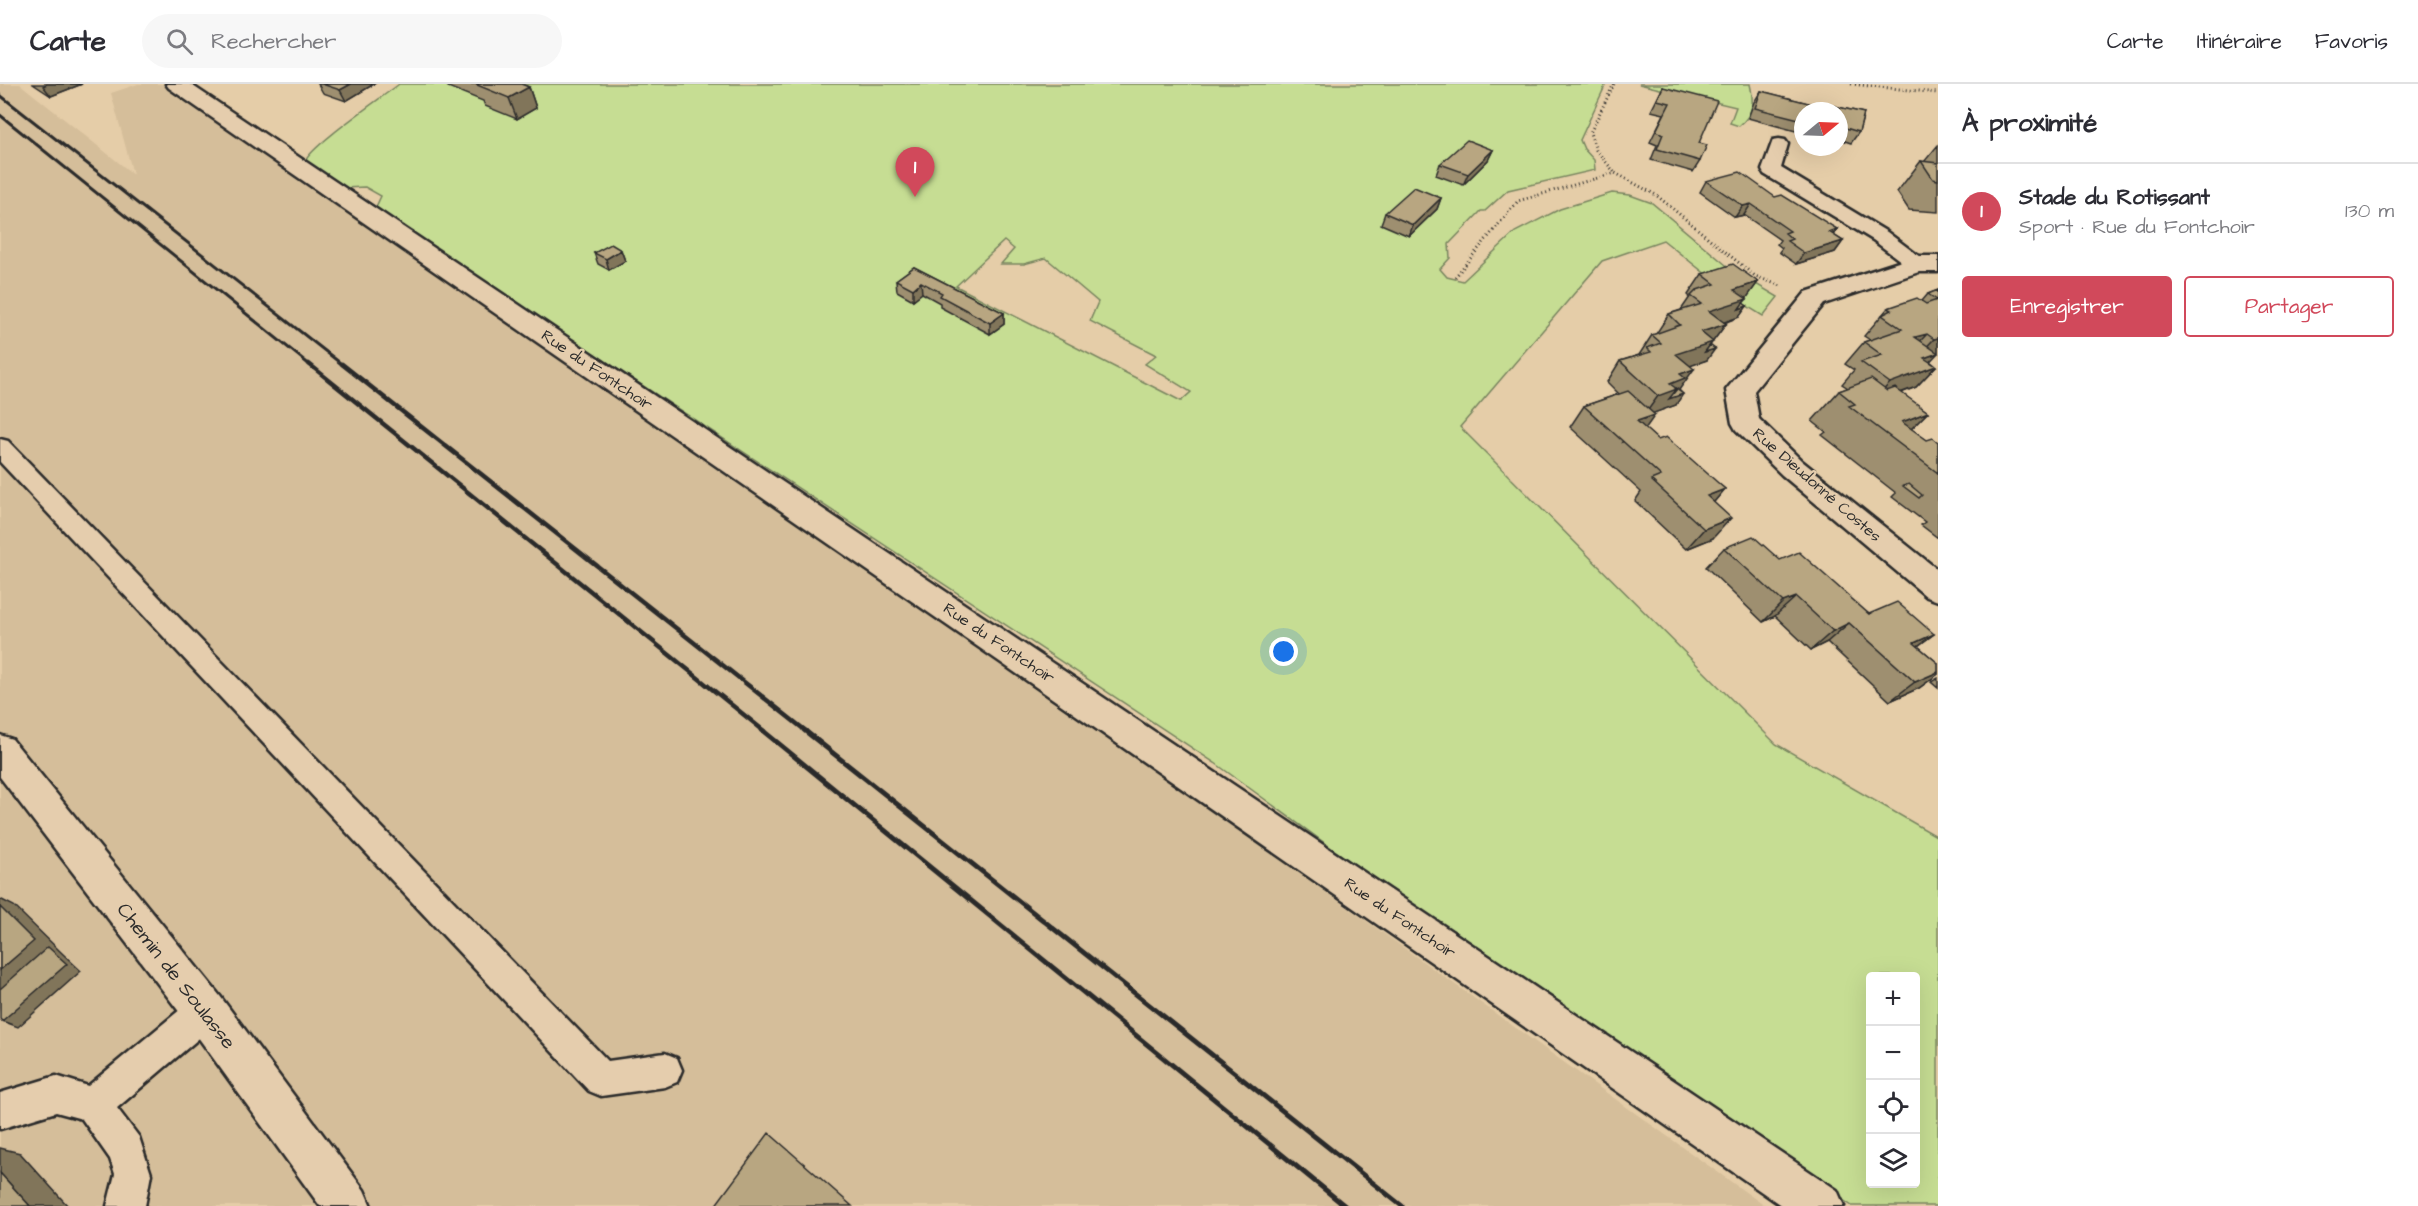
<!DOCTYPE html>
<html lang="fr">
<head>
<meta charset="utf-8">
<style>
  :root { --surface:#fff; --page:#f7f7f7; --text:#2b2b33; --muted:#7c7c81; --line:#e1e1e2; --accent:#d1495b }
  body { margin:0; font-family:"Architects Daughter",sans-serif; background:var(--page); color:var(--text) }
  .controls { position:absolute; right:18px; bottom:18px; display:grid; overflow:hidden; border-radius:6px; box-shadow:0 6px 24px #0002 }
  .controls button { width:54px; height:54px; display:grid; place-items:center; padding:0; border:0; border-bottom:2px solid var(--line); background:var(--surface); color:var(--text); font:30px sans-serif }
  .compass { position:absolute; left:1794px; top:18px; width:54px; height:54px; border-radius:50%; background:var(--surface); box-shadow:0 6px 24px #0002; rotate:71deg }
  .you { position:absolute; left:1284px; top:568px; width:21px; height:21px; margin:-15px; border:4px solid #fff; border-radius:50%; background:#1a73e8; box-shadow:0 0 0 9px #1a73e833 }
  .badge { display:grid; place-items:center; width:39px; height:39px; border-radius:50%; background:var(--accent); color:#fff; font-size:20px; font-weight:700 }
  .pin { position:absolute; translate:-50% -50px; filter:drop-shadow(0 2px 3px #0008) }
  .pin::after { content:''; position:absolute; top:32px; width:21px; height:18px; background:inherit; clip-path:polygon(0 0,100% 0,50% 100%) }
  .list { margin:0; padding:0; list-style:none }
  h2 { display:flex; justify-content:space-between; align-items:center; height:78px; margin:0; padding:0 24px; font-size:26px }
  h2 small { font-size:20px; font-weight:400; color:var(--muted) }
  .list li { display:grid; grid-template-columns:39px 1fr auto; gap:18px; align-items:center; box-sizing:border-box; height:96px; padding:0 24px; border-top:2px solid var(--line) }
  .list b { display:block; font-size:22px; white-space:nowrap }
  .list p { margin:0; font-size:20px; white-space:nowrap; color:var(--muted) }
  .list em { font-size:20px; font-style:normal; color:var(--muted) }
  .actions { display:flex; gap:12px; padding:18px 24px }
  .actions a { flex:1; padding:14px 0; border:2px solid var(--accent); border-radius:6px; text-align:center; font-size:21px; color:var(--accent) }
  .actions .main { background:var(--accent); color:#fff }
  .icon { flex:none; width:33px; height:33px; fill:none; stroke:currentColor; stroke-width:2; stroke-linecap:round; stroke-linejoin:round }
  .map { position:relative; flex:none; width:1938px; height:1122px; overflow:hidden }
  header { display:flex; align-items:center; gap:36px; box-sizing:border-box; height:84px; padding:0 30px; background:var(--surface); border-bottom:2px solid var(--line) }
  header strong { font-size:28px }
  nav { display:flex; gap:33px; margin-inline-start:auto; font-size:21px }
  .search { width:420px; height:54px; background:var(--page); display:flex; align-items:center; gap:15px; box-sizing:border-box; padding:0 21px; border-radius:33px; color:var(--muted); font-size:22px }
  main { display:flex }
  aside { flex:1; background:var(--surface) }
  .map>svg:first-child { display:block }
  .built { fill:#d5be9a }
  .green { fill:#c6dd93; stroke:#78845f; stroke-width:1.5; fill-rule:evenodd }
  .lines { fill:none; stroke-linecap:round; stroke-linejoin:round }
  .lane-casing { stroke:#2b2b2b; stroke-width:5 }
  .street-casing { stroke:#2b2b2b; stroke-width:5 }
  .path { stroke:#2b2b2b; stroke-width:3; stroke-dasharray:1 3; stroke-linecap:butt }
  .lane { fill:#e5cdad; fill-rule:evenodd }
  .street { fill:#e5cdad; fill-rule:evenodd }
  .rail-far2 { stroke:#2b2b2b; stroke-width:3 }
  .rail-far1 { stroke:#2b2b2b; stroke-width:4.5 }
  .rail { stroke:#2b2b2b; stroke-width:5 }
  .wall { fill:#9e8f6f; stroke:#2b2b2b; stroke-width:1.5 }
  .shaded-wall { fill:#81745a; stroke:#2b2b2b; stroke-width:1.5 }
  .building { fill:#b8a681; stroke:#2b2b2b; stroke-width:1.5 }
  .labels { text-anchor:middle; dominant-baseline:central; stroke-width:4.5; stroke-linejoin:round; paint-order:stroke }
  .street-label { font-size:16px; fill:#2b2b2b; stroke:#e5cdad }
  .near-street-label { font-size:20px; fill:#2b2b2b; stroke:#e5cdad }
</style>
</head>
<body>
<header>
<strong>Carte</strong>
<div class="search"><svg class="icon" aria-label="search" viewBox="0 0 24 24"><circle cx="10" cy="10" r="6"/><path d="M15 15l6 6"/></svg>Rechercher</div>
<nav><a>Carte</a><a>Itinéraire</a><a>Favoris</a></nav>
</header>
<main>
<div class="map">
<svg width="1938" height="1122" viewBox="0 0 1938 1122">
  <rect width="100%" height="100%" fill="#e5cda8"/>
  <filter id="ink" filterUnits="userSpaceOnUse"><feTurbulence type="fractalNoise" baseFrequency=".0167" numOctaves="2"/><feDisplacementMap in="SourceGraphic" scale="12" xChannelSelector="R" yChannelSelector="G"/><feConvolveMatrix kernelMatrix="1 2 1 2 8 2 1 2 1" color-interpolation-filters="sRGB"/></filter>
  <g filter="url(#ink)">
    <path class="built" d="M0,0H20L133,90L111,9L138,0H163L1222,734L1765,1122H0Z"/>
    <path class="green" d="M399,0H1606L1580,56L1584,65L1594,76L1595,86L1508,106L1485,127H1481L1449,160L1450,174L1440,185L1447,193L1463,197L1515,148L1560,125L1612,109L1630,111L1652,119L1732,186L1778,213L1763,232L1742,219L1663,156L1602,177L1460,343L1776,660L1938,753V1122H1852L1448,849L1215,679L375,125L381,112L365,103L343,104L305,78C309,63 383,13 399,0ZM1004,157L1014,165L1001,180H1024L1046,174L1098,218L1090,237L1156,271L1145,280L1191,308L1181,317L956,202ZM1870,892H1916V1100H1870Z
      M1639,0H1750C1754,18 1754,30 1739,42L1730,39L1736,23Z"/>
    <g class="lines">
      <g class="lane-casing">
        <path id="lane" d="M1779,55L1785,56L1788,60L1781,84L1887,148L1924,176L1927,180L1924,184H1910L1873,156L1764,90L1762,86L1773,56Z
          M0,355L8,357L608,977L665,969L677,974L682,986L677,998L665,1003L601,1012L589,1007L0,378Z
          M205,910L217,915L222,927L217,939L117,1024L139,1053L151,1090L145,1122H107L115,1090L110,1075L82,1035L56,1028L0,1045V1009L56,992L88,1002L193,915Z"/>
      </g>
      <g class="street-casing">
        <path id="street" d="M166,0H190L1837,1106L1844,1122H1782L1000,578L169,4Z
          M1917,172H1938V188H1919L1824,220L1754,307L1759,335L1802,377L1938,486V517L1927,513L1782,391L1736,346L1732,339L1726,306L1806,208Z
          M0,651L12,655L220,912L364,1106L371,1122H320L190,942L0,693Z"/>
      </g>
      <path class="path" d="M1614,0L1590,49L1596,66L1615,89
        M1851,0L1938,9
        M1455,193L1518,117L1615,89L1656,111L1755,192L1781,202"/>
      <use href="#lane" class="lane"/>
      <use href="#street" class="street"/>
      <path class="rail-far2" d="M0,11L344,282
        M0,31L311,282"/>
      <path class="rail-far1" d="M309,280L764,647
        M342,280L806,647"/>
      <path class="rail" d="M762,646L1345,1122
        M804,646L1402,1122"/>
    </g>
    <path class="wall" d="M33,0H82L51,12Z
      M318,0H374L346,17L323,9Z
      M446,0H521L529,3L536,24L517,35L485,22L483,17L448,3Z
      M1663,3L1699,59L1700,77L1693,88L1651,76L1657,61L1650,58L1664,30L1651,27Z
      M1761,7L1827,24L1830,21L1864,29L1859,48L1851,59L1839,55V27H1803V49L1748,34L1754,18Z
      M1938,61V128L1909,126L1897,108L1921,77L1924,78Z
      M1493,66L1488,76L1463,101L1436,91L1440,80Z
      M1706,97L1775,113L1837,145L1833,151L1843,157L1835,168L1796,180L1779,168L1782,164L1777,160L1780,156L1744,131L1735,133L1700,108Z
      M1441,114L1437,125L1409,152L1381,140L1385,129Z
      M621,166L625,177L609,186L598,180L594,169Z
      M914,183L1004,229V240L990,250L940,223V219L922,209L913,216L897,207L896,196Z
      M1702,190L1758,198L1746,214L1747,215L1743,219L1747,222L1739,233L1724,239L1726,240L1710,261L1707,276L1690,281L1679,306L1676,321L1653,329L1645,345L1658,356L1725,405L1714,418L1713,454L1686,465L1635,417L1641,408L1570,343L1584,322L1619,310L1607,298L1620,277L1639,271L1652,251L1656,250L1669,230L1681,226L1690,213L1688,211Z
      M1938,206V268H1936L1930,277L1936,282L1916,303L1901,309L1928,328L1911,345L1927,356L1938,358V454L1921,441L1925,438L1892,413L1896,409L1822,351L1826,348L1812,337L1839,307L1848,304L1842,300L1854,286L1845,280L1864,258L1870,256L1864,252L1888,224L1922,217L1928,210Z
      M1724,464L1780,476L1869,530L1934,550L1918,562L1938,579V590L1919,604L1890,617L1827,558L1811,566L1775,532L1763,538L1706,483Z
      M1938,594V604L1931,598Z"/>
    <path class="shaded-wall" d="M47,0H82L51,12L43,2Z
      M351,0H374L346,17L340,6Z
      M529,3L536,24L517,35L509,14Z
      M1493,66L1488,76L1463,101L1468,90Z
      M1441,114L1437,125L1409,152L1413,141Z
      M1751,120L1744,131L1735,133L1743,122Z
      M1837,145L1829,156V148Z
      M1843,157L1835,168L1796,180L1804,169Z
      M621,166L625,177L609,186L606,175Z
      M921,198L922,209L913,216V205Z
      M1758,198L1739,225L1747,222L1739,233L1695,248L1709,227L1734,206Z
      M1004,229V240L990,250V239Z
      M1726,240L1705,268L1715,265L1707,276L1661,292L1676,270L1701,248Z
      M1927,250L1907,271L1915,253Z
      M1938,254V268L1914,276L1934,255Z
      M1938,269L1920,288L1936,282L1916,303L1870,320L1890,299L1924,274Z
      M1694,285L1679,306L1683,310L1676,321L1643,333L1658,312L1680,290Z
      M1928,328L1899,357L1902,338Z
      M1655,331L1640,352L1622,358L1637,337Z
      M1725,405L1708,425L1707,412Z
      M1731,434L1713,454L1686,465L1704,445Z
      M1796,513L1775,532L1763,538L1783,518Z
      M1849,539L1827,558L1811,566L1833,547Z
      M1934,550L1909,568L1890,577L1914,559Z
      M1938,588V590L1919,604L1890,617L1915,598Z
      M0,815L14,822L63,870L81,887L18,943L2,937L0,924Z
      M0,1064L20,1069L68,1122H30L0,1089Z"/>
    <path class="building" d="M322,0H351L340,6Z
      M478,0H521L529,3L509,14L477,1Z
      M1663,3L1717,17L1699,59L1707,61L1700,77L1657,65L1663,50L1656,47L1670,19L1657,16Z
      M1761,7L1828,24L1830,21L1864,29L1859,48L1839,42V27H1803V36L1755,24Z
      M1467,56L1493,66L1468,90L1440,80Z
      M1921,77L1938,79V96L1933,95Z
      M1740,88L1775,113L1782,111L1837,145L1829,148L1843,157L1804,169L1787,157L1792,155L1785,149L1790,147L1751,120L1743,122L1706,97Z
      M1414,103L1441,114L1413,141L1385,129Z
      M611,160L621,166L606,175L594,169Z
      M1733,180L1758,198L1734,206L1747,215L1709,227L1726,240L1701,248L1713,258L1676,270L1694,285L1680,290L1685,294L1670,300L1677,305L1658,312L1620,277L1651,268L1647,264L1661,259L1652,251L1680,241L1669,230L1702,220L1691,212L1697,206L1715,200L1702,190Z
      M914,183L1004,229L990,239L940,212L942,209L921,198L913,205L896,196Z
      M1938,206V254L1934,255L1927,250L1915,253L1938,269L1924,274L1936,282L1890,299L1861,278L1882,271L1864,258L1902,245L1882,231L1892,226L1888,224L1917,214L1926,220L1937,216L1928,210Z
      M1743,219L1747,222L1739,225Z
      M1710,261L1715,265L1705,268Z
      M1871,295L1887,307L1895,304L1928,328L1902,338L1927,356L1933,354L1938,358V389L1849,322L1855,320L1839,307Z
      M1676,305L1683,310L1669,315L1677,305Z
      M1628,307L1655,331L1637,337L1658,356L1666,353L1725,405L1707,412L1731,434L1704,445L1651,396L1661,392L1584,322Z
      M1909,400L1922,411L1919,414L1903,402Z
      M1753,452L1780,476L1799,468L1869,530L1897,518L1934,550L1914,559L1938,579V588L1915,598L1849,539L1833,547L1796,513L1783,518L1724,464Z
      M0,823L34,857L0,886Z
      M48,863L67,880L2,937L0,935V905Z
      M769,1049L852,1122H715Z
      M0,1089L30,1122H0Z"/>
  </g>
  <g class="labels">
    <g class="street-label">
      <text transform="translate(597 286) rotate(34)">Rue du Fontchoir</text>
      <text transform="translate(1817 401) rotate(41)">Rue Dieudonné Costes</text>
      <text transform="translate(999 559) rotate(34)">Rue du Fontchoir</text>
      <text transform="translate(1400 834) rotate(34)">Rue du Fontchoir</text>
    </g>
    <g class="near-street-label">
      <text transform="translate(176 892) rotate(52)">Chemin de Soulasse</text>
    </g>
  </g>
</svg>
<div class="controls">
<button>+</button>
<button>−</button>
<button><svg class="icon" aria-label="locate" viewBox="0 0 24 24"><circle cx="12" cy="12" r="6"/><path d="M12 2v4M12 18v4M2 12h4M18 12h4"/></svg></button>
<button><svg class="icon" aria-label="layers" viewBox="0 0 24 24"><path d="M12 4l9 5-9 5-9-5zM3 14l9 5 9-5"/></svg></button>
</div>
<svg class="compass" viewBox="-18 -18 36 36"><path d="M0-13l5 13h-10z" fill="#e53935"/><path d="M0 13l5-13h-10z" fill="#7c7c81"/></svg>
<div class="you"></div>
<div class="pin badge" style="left:915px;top:113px">1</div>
</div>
<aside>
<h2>À proximité<small></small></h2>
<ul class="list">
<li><span class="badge">1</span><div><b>Stade du Rotissant</b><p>Sport · Rue du Fontchoir</p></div><em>130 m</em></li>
</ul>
<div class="actions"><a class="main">Enregistrer</a><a>Partager</a></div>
</aside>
</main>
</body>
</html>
